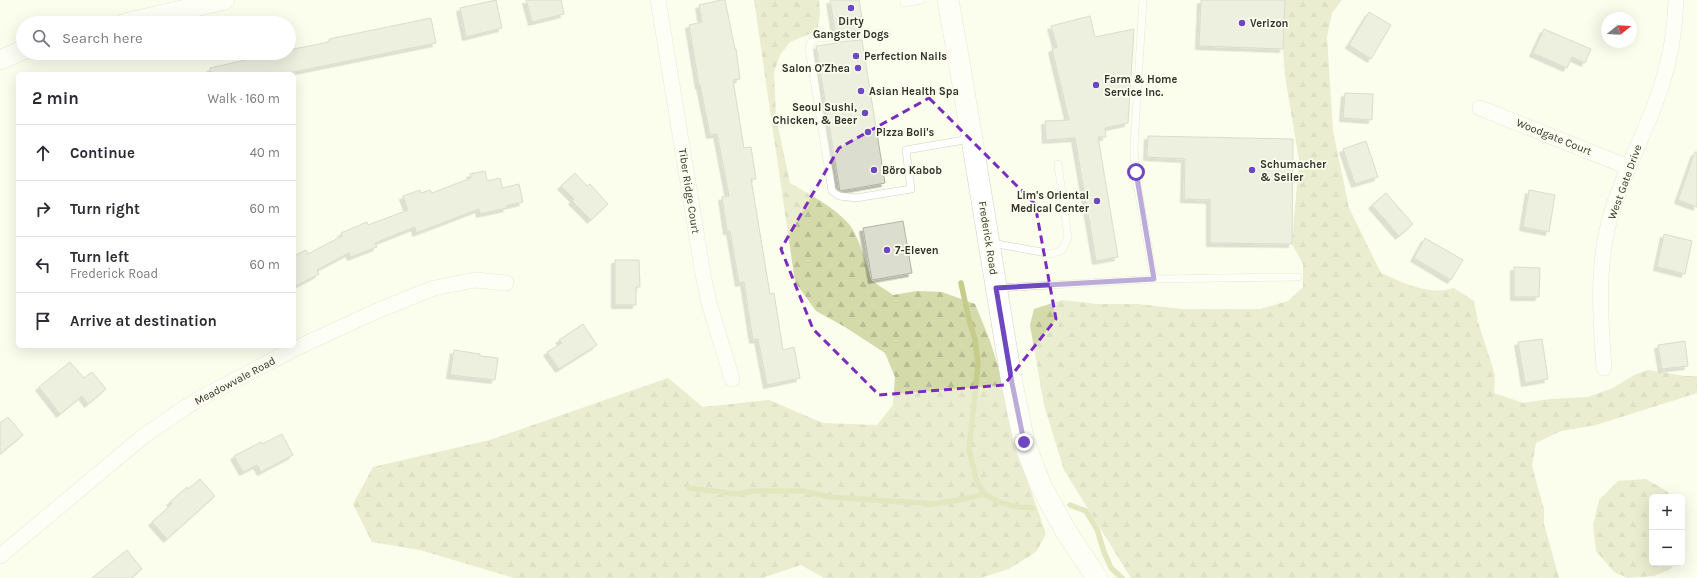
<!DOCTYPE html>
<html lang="en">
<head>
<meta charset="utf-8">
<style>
  :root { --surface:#fff; --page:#f7f7f7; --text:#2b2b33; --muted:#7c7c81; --line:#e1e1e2 }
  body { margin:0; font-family:Karla,sans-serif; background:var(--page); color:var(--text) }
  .controls { position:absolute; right:12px; bottom:12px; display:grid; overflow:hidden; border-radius:6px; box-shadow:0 4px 16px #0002 }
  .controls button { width:36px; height:36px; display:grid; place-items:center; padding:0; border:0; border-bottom:1px solid var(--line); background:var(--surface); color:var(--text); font:20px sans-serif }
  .compass { position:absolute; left:1601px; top:12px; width:36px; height:36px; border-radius:50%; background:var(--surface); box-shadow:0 4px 16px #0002; rotate:72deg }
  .stop { position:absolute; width:12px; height:12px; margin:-9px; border:3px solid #6d48c1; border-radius:50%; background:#fff }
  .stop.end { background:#6d48c1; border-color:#fff; box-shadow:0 1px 4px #0008 }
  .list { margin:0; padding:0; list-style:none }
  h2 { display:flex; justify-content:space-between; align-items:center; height:52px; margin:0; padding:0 16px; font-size:17px }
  h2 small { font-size:13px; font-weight:400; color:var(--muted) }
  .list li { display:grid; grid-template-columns:26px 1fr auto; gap:12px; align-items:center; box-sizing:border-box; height:56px; padding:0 16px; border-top:1px solid var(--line) }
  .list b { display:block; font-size:15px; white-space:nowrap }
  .list p { margin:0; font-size:13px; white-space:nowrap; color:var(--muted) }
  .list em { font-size:13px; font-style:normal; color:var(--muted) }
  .icon { flex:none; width:22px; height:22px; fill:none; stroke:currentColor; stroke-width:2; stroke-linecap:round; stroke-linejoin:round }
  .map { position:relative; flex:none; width:1697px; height:578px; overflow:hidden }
  .search { position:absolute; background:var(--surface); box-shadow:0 4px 16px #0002; left:16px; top:16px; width:280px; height:44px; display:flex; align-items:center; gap:10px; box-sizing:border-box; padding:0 14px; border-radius:22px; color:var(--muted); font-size:15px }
  .panel { position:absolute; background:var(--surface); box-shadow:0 4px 16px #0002; left:16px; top:72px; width:280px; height:276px; border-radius:6px }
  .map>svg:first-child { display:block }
  .forest { fill:url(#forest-firs) }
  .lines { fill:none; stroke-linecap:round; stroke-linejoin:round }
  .stream { stroke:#c6cc89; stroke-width:5.5 }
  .building { fill:#dbddce; stroke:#b2b4a5; filter:url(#shadow) }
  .service-casing { stroke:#d0d2c2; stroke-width:8 }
  .minor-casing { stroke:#d0d2c2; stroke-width:16 }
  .tertiary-casing { stroke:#d0d2c2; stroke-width:20 }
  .secondary-casing { stroke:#d0d2c2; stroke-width:22 }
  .service { stroke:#fff; stroke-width:7 }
  .minor { stroke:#fff; stroke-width:15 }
  .tertiary { stroke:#fff; stroke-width:19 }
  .secondary { stroke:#fff; stroke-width:21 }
  .route { stroke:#6d48c1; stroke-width:5 }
  .marked { fill:none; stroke:#7b2cbf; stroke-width:3; stroke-dasharray:8 5; stroke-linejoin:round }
  .poi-dot { fill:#6d48c1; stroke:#fbfded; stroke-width:1.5 }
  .labels { text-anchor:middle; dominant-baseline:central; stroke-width:3.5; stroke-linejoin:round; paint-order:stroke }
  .poi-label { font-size:11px; font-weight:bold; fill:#32332d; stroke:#fbfded; text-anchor:start }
  .street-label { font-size:11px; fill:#32332d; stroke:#fbfded }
</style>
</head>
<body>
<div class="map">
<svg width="1697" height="578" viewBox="0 0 1697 578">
  <defs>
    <pattern id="forest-firs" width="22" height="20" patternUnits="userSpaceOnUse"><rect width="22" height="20" fill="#d5daaa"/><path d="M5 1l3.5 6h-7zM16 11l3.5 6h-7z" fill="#b7bc93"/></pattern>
    <filter id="shadow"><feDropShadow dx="-3.5" dy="3.5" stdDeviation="0" flood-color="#0004"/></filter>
  </defs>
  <rect width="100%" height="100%" fill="#fbfded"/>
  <path class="forest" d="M754,0H819L820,14L817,31L790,42L780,55L774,72L776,117L790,183C810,195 831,205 848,223C858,234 867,265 871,280L893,295L917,291L942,292L975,304L989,338L998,366L1005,401L1019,456L1046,534L1036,552L1009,569L980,578H824L801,565L762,578H514L420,550L372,542L353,504L373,467L490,440L668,378L703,407L769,400L823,423L877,425L893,405L895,377L885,353L845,327L816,311L795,282Z
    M1285,0H1342L1332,13L1327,37L1333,131L1349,208L1381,273C1404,283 1428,296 1454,288L1474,301L1478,322L1495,375L1494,393L1523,403L1550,399L1588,397L1613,388L1634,375L1648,370L1685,376H1697V393L1596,425L1561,431L1536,443L1532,466L1544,509V524L1559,578H1131L1064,470L1044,405L1030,325L1034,309L1062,300L1097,304H1137L1183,309H1260L1288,301L1303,287V264L1292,244L1299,160L1285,76L1283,49Z
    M1646,479L1668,492L1672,497H1652V563H1677L1669,570L1654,576L1628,578L1614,572L1596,551L1593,525L1599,500L1618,481Z"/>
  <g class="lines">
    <path class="stream" d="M961,283L969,320L975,339L978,365L969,449L976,479L984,494L999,502L1018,507L1033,508
      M689,488L736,494L755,491H802L830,497L934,504L959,500L984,494
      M1070,505L1086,511L1097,529L1104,552L1111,568L1122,578"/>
  </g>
  <path class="building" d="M496,0L502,28L466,37L460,8Z
    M526,0H561L564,14L532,22Z
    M721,0H725L735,49H736L740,79L733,80L744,148L751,147L756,179H751L770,294L774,293L783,350L794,347L800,378L767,385L758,339L753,340L744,282L739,283L730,231H727L722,197L729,196L717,134L710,135L700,85L699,86L689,25L702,22L699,5Z
    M830,0H859L862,17H858L861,30L835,32Z
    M1201,0H1285L1283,49L1199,46Z
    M1369,12L1391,25L1371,59L1349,45Z
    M1090,16L1095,37L1134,29L1128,123L1105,128L1106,137H1098L1118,257L1096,261L1075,138L1046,140L1045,121L1069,120L1052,49L1057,47L1051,26Z
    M431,18L436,43L284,74H211L210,68L277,53H289V50L329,42V39Z
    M1544,29L1591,49L1585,63L1572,57L1567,68L1533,53Z
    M862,40L885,183L840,191L816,46L837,43V42Z
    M1345,93L1373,94L1372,120L1343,118Z
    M1148,136L1293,139L1292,244L1210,243V200L1184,199L1185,159L1147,157Z
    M1366,141L1378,177L1355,184L1343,149Z
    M1695,152H1697V207L1678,200Z
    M485,171L487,181L500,178L502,188L519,184L523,202L506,206L507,208L480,214L479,209L416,233L415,227L375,243L377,247L351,257L349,253L317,270L319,274L294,287V256L306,250L308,254L342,236L341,233L367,222L368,225L408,210L403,196L420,190L421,193L430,190L432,193L471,178L470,174Z
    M575,173L587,186L590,184L608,204L591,220L572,201L574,199L561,186Z
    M1529,190L1555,195L1549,232L1523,227Z
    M1386,193L1413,224L1399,236L1372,205Z
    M903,221L912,273L872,280L863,228Z
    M1664,234L1692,241L1685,274L1657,267Z
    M1425,238L1463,260L1451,280L1414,258Z
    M615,260H639L640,287H636V305H615Z
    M1514,267L1540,268L1539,297H1514Z
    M583,324L597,345L559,369L547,352L562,343L559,340Z
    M1542,339L1548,379L1525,383L1518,342Z
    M1685,341L1688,366L1662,369L1658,345Z
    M454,350L480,354V356L498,358L495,380L450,375Z
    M70,362L84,378L92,372L106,389L88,404L82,396L60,414L39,387Z
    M8,417L23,435L0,454V423Z
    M282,434L293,455L261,472L257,465L243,472L234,456L261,442L262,444Z
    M200,479L215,496L167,539L152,522L172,504L170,502L187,487L188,489Z
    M127,550L142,569L131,578H92Z"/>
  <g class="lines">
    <g class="service-casing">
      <path id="service" d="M904,0V3L921,0
        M1143,0L1134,147L1135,172L1154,279
        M887,33L818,38L811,42L809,48L832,191L839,196L856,198L911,189L906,150L970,139
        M992,243L1052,254L1062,250L1068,237L1058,164
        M998,288L1154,279L1298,277"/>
    </g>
    <g class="minor-casing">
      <path id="minor" d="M658,0L703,274L709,303L732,379
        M1480,108L1628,167
        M1604,368C1600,315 1596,260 1613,208C1627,165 1650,124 1663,81C1671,55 1675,27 1676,0
        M0,556L145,435L183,409L197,400L292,350L379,310L434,288L475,280L506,283"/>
    </g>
    <g class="tertiary-casing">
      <path id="tertiary" d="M125,23L225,0
        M0,60L23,50"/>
    </g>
    <g class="secondary-casing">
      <path id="secondary" d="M948,0L960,67L1012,383L1024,442L1041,486L1067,533L1097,578"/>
    </g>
    <use href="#service" class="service"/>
    <use href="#minor" class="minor"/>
    <use href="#tertiary" class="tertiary"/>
    <use href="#secondary" class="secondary"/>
  </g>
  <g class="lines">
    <path class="route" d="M1024,442L1012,383L996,288L1154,279L1136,172"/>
  </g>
  <path d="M0 0H1697V578H0ZM929,98L1035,204L1056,319L1004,385L879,395L813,329L781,249L839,148Z" fill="#fbfded" fill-opacity=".55" fill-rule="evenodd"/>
  <path class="marked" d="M929,98L1035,204L1056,319L1004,385L879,395L813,329L781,249L839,148Z"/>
  <g class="poi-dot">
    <circle cx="851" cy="8" r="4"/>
    <circle cx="1242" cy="23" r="4"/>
    <circle cx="856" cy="56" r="4"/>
    <circle cx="858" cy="68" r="4"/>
    <circle cx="1096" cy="85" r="4"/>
    <circle cx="861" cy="91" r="4"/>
    <circle cx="865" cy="113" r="4"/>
    <circle cx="868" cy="132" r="4"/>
    <circle cx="874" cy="170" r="4"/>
    <circle cx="1252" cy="170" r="4"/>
    <circle cx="1097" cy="201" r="4"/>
    <circle cx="887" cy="250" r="4"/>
  </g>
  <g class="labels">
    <g class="poi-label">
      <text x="851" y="21" text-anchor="middle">Dirty<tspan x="851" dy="13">Gangster Dogs</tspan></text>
      <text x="1250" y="23">Verizon</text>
      <text x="864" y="56">Perfection Nails</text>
      <text x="850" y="68" text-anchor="end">Salon O'Zhea</text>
      <text x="1104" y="79">Farm &amp; Home<tspan x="1104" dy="13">Service Inc.</tspan></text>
      <text x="869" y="91">Asian Health Spa</text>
      <text x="857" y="107" text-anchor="end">Seoul Sushi,<tspan x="857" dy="13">Chicken, &amp; Beer</tspan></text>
      <text x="876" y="132">Pizza Boli's</text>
      <text x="1260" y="164">Schumacher<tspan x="1260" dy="13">&amp; Seiler</tspan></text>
      <text x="882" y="170">Böro Kabob</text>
      <text x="1089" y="195" text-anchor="end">Lim's Oriental<tspan x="1089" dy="13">Medical Center</tspan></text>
      <text x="895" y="250">7-Eleven</text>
    </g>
    <g class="street-label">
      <text transform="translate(1554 137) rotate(22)">Woodgate Court</text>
      <text transform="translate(1625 182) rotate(-70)">West Gate Drive</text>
      <text transform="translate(689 191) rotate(81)">Tiber Ridge Court</text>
      <text transform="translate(988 238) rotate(81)">Frederick Road</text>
      <text transform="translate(235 381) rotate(-28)">Meadowvale Road</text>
    </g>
  </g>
</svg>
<div class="controls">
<button>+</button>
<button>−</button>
</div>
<svg class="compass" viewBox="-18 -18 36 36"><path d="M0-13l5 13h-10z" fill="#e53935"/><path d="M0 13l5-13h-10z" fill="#7c7c81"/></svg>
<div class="stop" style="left:1136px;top:172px"></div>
<div class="stop end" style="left:1024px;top:442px"></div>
<div class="search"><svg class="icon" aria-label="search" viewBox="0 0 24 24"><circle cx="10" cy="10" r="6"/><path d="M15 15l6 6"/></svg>Search here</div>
<section class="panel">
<h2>2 min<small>Walk · 160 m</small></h2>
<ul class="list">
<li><svg class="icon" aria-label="ahead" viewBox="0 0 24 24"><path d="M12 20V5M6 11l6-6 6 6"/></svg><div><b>Continue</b></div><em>40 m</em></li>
<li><svg class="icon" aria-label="right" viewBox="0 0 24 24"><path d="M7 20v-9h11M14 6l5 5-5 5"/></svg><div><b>Turn right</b></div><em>60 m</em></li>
<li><svg class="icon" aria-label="left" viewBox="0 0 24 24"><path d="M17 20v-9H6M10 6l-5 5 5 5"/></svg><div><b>Turn left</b><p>Frederick Road</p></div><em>60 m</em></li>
<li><svg class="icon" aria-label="arrive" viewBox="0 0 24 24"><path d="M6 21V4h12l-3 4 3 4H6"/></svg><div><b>Arrive at destination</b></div></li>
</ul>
</section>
</div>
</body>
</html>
